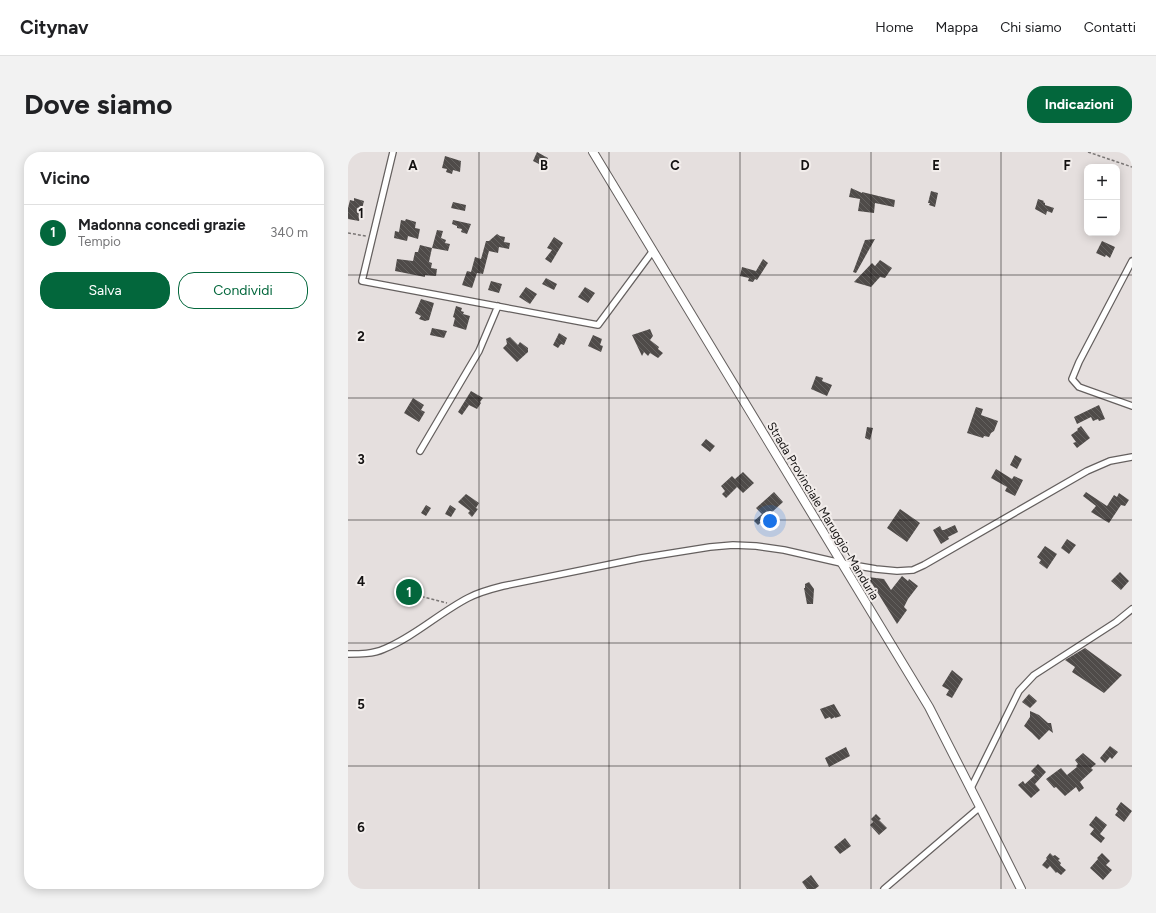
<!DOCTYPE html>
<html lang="it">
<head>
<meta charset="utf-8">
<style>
  :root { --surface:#fff; --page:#f2f2f2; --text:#202124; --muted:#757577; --line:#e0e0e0; --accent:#03673c }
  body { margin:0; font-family:Figtree,sans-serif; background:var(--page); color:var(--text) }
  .controls { position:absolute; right:12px; top:12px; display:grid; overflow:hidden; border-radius:8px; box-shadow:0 2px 10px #0003 }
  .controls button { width:36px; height:36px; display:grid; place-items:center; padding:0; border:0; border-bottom:1px solid var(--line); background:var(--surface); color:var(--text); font:20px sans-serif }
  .you { position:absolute; left:422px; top:369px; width:14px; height:14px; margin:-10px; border:3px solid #fff; border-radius:50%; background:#1a73e8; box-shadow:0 0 0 6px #1a73e833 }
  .badge { display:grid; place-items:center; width:26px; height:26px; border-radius:50%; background:var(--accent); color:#fff; font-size:13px; font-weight:700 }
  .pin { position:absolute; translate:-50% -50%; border:2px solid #fff; box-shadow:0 1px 4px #0006 }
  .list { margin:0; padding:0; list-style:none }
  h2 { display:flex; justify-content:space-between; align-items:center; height:52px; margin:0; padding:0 16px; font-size:17px }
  h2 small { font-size:13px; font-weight:400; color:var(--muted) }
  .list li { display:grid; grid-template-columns:26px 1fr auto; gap:12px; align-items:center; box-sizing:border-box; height:56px; padding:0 16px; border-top:1px solid var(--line) }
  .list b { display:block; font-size:15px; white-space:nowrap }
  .list p { margin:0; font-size:13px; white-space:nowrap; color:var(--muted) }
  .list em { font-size:13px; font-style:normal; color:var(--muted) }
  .actions { display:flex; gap:8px; padding:12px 16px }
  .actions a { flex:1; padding:9px 0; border:1px solid var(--accent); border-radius:16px; text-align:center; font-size:14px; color:var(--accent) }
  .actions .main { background:var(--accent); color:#fff }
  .map { position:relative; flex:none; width:784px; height:737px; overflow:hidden; border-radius:16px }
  header { display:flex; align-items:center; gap:24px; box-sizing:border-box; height:56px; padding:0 20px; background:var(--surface); border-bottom:1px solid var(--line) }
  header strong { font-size:19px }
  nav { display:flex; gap:22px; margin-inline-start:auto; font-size:14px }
  .intro { display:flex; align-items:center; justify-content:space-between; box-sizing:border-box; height:96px; padding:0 24px }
  h1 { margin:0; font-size:28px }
  .button { padding:10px 18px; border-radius:16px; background:var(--accent); color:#fff; font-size:14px; font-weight:700 }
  main { display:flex; gap:24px; padding:0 24px }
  aside { flex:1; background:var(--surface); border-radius:16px; box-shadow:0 2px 10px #0003 }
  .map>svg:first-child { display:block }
  .building { fill:url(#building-back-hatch) }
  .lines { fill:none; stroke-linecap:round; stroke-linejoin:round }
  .street-casing { stroke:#65605f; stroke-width:8 }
  .secondary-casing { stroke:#65605f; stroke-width:10 }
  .path { stroke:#797574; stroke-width:1.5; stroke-dasharray:3 2; stroke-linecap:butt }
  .street { stroke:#fff; stroke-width:5.5 }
  .secondary { stroke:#fff; stroke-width:8 }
  .grid { fill:none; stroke:#131111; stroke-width:1; stroke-opacity:0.55 }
  .labels { text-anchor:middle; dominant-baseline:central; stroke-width:4; stroke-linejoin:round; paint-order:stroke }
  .street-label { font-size:12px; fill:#131111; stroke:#f2edeb }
  .grid-label { font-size:13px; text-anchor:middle; font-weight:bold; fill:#131111; stroke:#f2edeb; stroke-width:4; stroke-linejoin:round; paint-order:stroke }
</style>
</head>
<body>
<header>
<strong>Citynav</strong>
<nav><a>Home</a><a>Mappa</a><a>Chi siamo</a><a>Contatti</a></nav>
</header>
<div class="intro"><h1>Dove siamo</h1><a class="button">Indicazioni</a></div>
<main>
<aside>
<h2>Vicino<small></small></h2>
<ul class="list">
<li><span class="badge">1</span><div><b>Madonna concedi grazie</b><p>Tempio</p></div><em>340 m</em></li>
</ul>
<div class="actions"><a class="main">Salva</a><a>Condividi</a></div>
</aside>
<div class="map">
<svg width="784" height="737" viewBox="0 0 784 737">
  <defs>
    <pattern id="building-back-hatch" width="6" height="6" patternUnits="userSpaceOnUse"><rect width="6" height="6" fill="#4f4b49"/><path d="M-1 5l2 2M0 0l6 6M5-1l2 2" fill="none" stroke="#64615f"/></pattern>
  </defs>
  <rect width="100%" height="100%" fill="#e5dfde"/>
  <path class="building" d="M189,0L200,6L195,14L185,9Z
    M97,4L113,9L112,20L105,18L104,22L98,20L99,17L94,16Z
    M503,36L514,41V40L547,48L546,55L527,51L526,61L510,59L512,47L501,45Z
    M583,39L590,41L587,55L581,53L582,51H580Z
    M6,46L16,49L11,69L0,67V56L2,48L6,49Z
    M690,47L696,49L695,50L697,51V53L706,56L704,61L699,59L698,63L687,57Z
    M105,50L118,53L117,59L103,56Z
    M58,67L68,70L67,76L72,77L70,87L60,84L59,89L46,86L47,79L51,80L53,68L57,69Z
    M105,68L123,72L119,82L113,80L114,77L109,76V74L104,72Z
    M89,78L95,79L93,86L98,88L97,91L102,92L100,99L84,96Z
    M149,82L152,84L157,85L156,90L162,91L161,97L151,95L150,101L141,99L135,122L129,121L124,136L114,133L119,119L123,120L127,105L133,107L138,89H141Z
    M206,85L215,91L203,111L197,107L204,98L199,96Z
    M527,87L508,121L505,120L517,88Z
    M754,89L767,95L762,106L758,103L757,105L748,101Z
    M72,93L84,96L81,110L84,111L83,116L89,117L88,124L77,123V125L47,119L49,107L65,109L67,100H70Z
    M415,107L420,111L409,128L407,127L405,130L400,129L401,126L392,124L394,115L408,119Z
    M532,108L544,116L537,126L532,125L523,135L506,130L524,111L527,114Z
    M198,126L209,132L206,138L194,132Z
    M143,129L154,132L151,141L140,138Z
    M178,135L189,142L182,152L171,145Z
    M237,135L247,141L240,151L230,145Z
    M73,147L86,151L81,168L77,169L71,167L73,164L67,161Z
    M108,154L114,156L113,159L116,160L115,162L122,164L118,178L105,174L107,166L105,165Z
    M84,176L99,179L96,186L82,183Z
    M302,177L305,184L302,188L311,195L310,197L315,201L310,206L302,201L300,204L296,200L294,204L284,183Z
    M211,181L219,186L216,193L213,192L210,196L205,193Z
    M245,183L254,187L252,193L255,194L253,200L240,194Z
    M162,185L170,193L172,190L180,196V200L169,210L155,196L159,192L158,187Z
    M468,224L475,226L474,229L484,233L479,244L463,237Z
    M123,239L135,246L132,250L133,251L129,257L121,253L114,263L110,260Z
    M65,246L76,253L73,258L77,260L71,270L56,261Z
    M751,253L757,267L751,269L750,267L745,269L743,265L729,272L726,265Z
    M628,255L635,257L633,263L650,269L646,279L643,281L641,285L636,284L635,286L619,281Z
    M733,274L742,286L729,296L725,291L728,290L723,283L730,278L729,277Z
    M519,275L525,276L522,288L517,286Z
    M358,287L367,294L362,300L353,293Z
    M667,303L674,307L669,317L662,313Z
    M648,317L664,327L666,324L675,328L667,344L657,339L659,335L643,326Z
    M395,320L406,331L395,341L389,335L378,346L374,342L377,339L373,334L384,324L387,327Z
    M426,340L435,350L410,373L406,369L414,362L408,356Z
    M738,340L759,354L766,343L769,345L771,341L781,348L777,354L773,353L761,371L743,360L748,354L735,344Z
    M118,342L131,351L128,356L130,357L124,365L120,361L122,359L110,350Z
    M78,353L83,356L78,364L73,361Z
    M102,353L108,357L103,365L97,362Z
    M552,357L572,371L559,390L539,376Z
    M607,373L610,380L600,385L601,387L593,392L585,378L592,374L594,378H596Z
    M719,387L728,393L721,402L713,396Z
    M697,394L709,402L699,417L691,411L693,408L689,405Z
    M772,420L781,429L773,438L763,429Z
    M554,424L560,429L561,427L570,434L560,447L556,455L559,458L549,472L520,425L536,427L543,438Z
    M461,430L466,437L465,452H459L456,436H457V432Z
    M737,496L774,523L756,541L724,520L727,515L717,508Z
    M604,518L615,527L604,546L598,543L601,538L594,534Z
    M681,542L689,549L682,556L674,550Z
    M486,552L493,564L487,566V565L483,567L482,565L477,567L472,557Z
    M682,559L691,563L700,571H703L705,581L701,578L691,588L684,581L676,574L682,565Z
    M762,594L770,600L764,607L762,605L757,611L752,606Z
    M498,595L502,604L481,615L477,606Z
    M735,601L748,612L743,616L745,618L732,630L736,636L731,640L728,635L717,644L708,635L706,636L698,627L713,616L719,623L729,615L728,614L730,612L727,608Z
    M690,612L698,620L687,632L692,638L683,646L670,633L675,629L677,632L687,623L683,619Z
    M773,650L784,659L776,670L767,663L770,659L768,657Z
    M528,662L533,667L531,668L539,676L531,683L522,673L525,670L523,667Z
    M748,664L759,673L752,682L757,686L753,691L742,682L746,677L741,673Z
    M497,686L503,694L492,702L486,695Z
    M702,701L705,704L707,703L712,707L710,708L713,711L712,713L718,718L713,723L709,720L708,721L702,714L699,717L694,713L699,707L698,706Z
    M754,701L762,709L758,713L764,718L755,728L742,716L750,707L749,706Z
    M463,723L471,734L467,737H459L454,730Z"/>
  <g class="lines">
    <g class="street-casing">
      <path id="street" d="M45,0L14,129L250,173L304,100
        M784,109L731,210L724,227L731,235L784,254
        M72,299L131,199L150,154
        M0,502C12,502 25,502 36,497C66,485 91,461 120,446C131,440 143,437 155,434L293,406L362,395L385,393L408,394L436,398L493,411L528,417L549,419L565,418L576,413L739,319L762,309L784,305
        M623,636L671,539L686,523L768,470L784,457
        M536,737L632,655"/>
    </g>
    <g class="secondary-casing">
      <path id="secondary" d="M245,0L581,555L632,655L673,737"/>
    </g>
    <path class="path" d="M740,0L784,15
      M0,81L18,84
      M64,442L99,451"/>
    <use href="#street" class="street"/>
    <use href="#secondary" class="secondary"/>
  </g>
  <path class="grid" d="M131,0V737M261,0V737M392,0V737M523,0V737M653,0V737M0,123H784M0,246H784M0,368H784M0,491H784M0,614H784"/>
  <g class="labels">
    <g class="street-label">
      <text transform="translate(475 359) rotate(59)">Strada Provinciale Maruggio-Manduria</text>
    </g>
  </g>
  <g class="grid-label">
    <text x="65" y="18">A</text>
    <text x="196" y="18">B</text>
    <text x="327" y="18">C</text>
    <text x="457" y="18">D</text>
    <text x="588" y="18">E</text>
    <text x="719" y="18">F</text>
    <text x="13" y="66">1</text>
    <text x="13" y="189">2</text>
    <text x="13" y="312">3</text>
    <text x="13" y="434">4</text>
    <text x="13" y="557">5</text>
    <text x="13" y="680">6</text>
  </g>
</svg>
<div class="controls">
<button>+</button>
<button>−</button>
</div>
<div class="you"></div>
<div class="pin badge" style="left:61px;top:440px">1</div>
</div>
</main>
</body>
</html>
